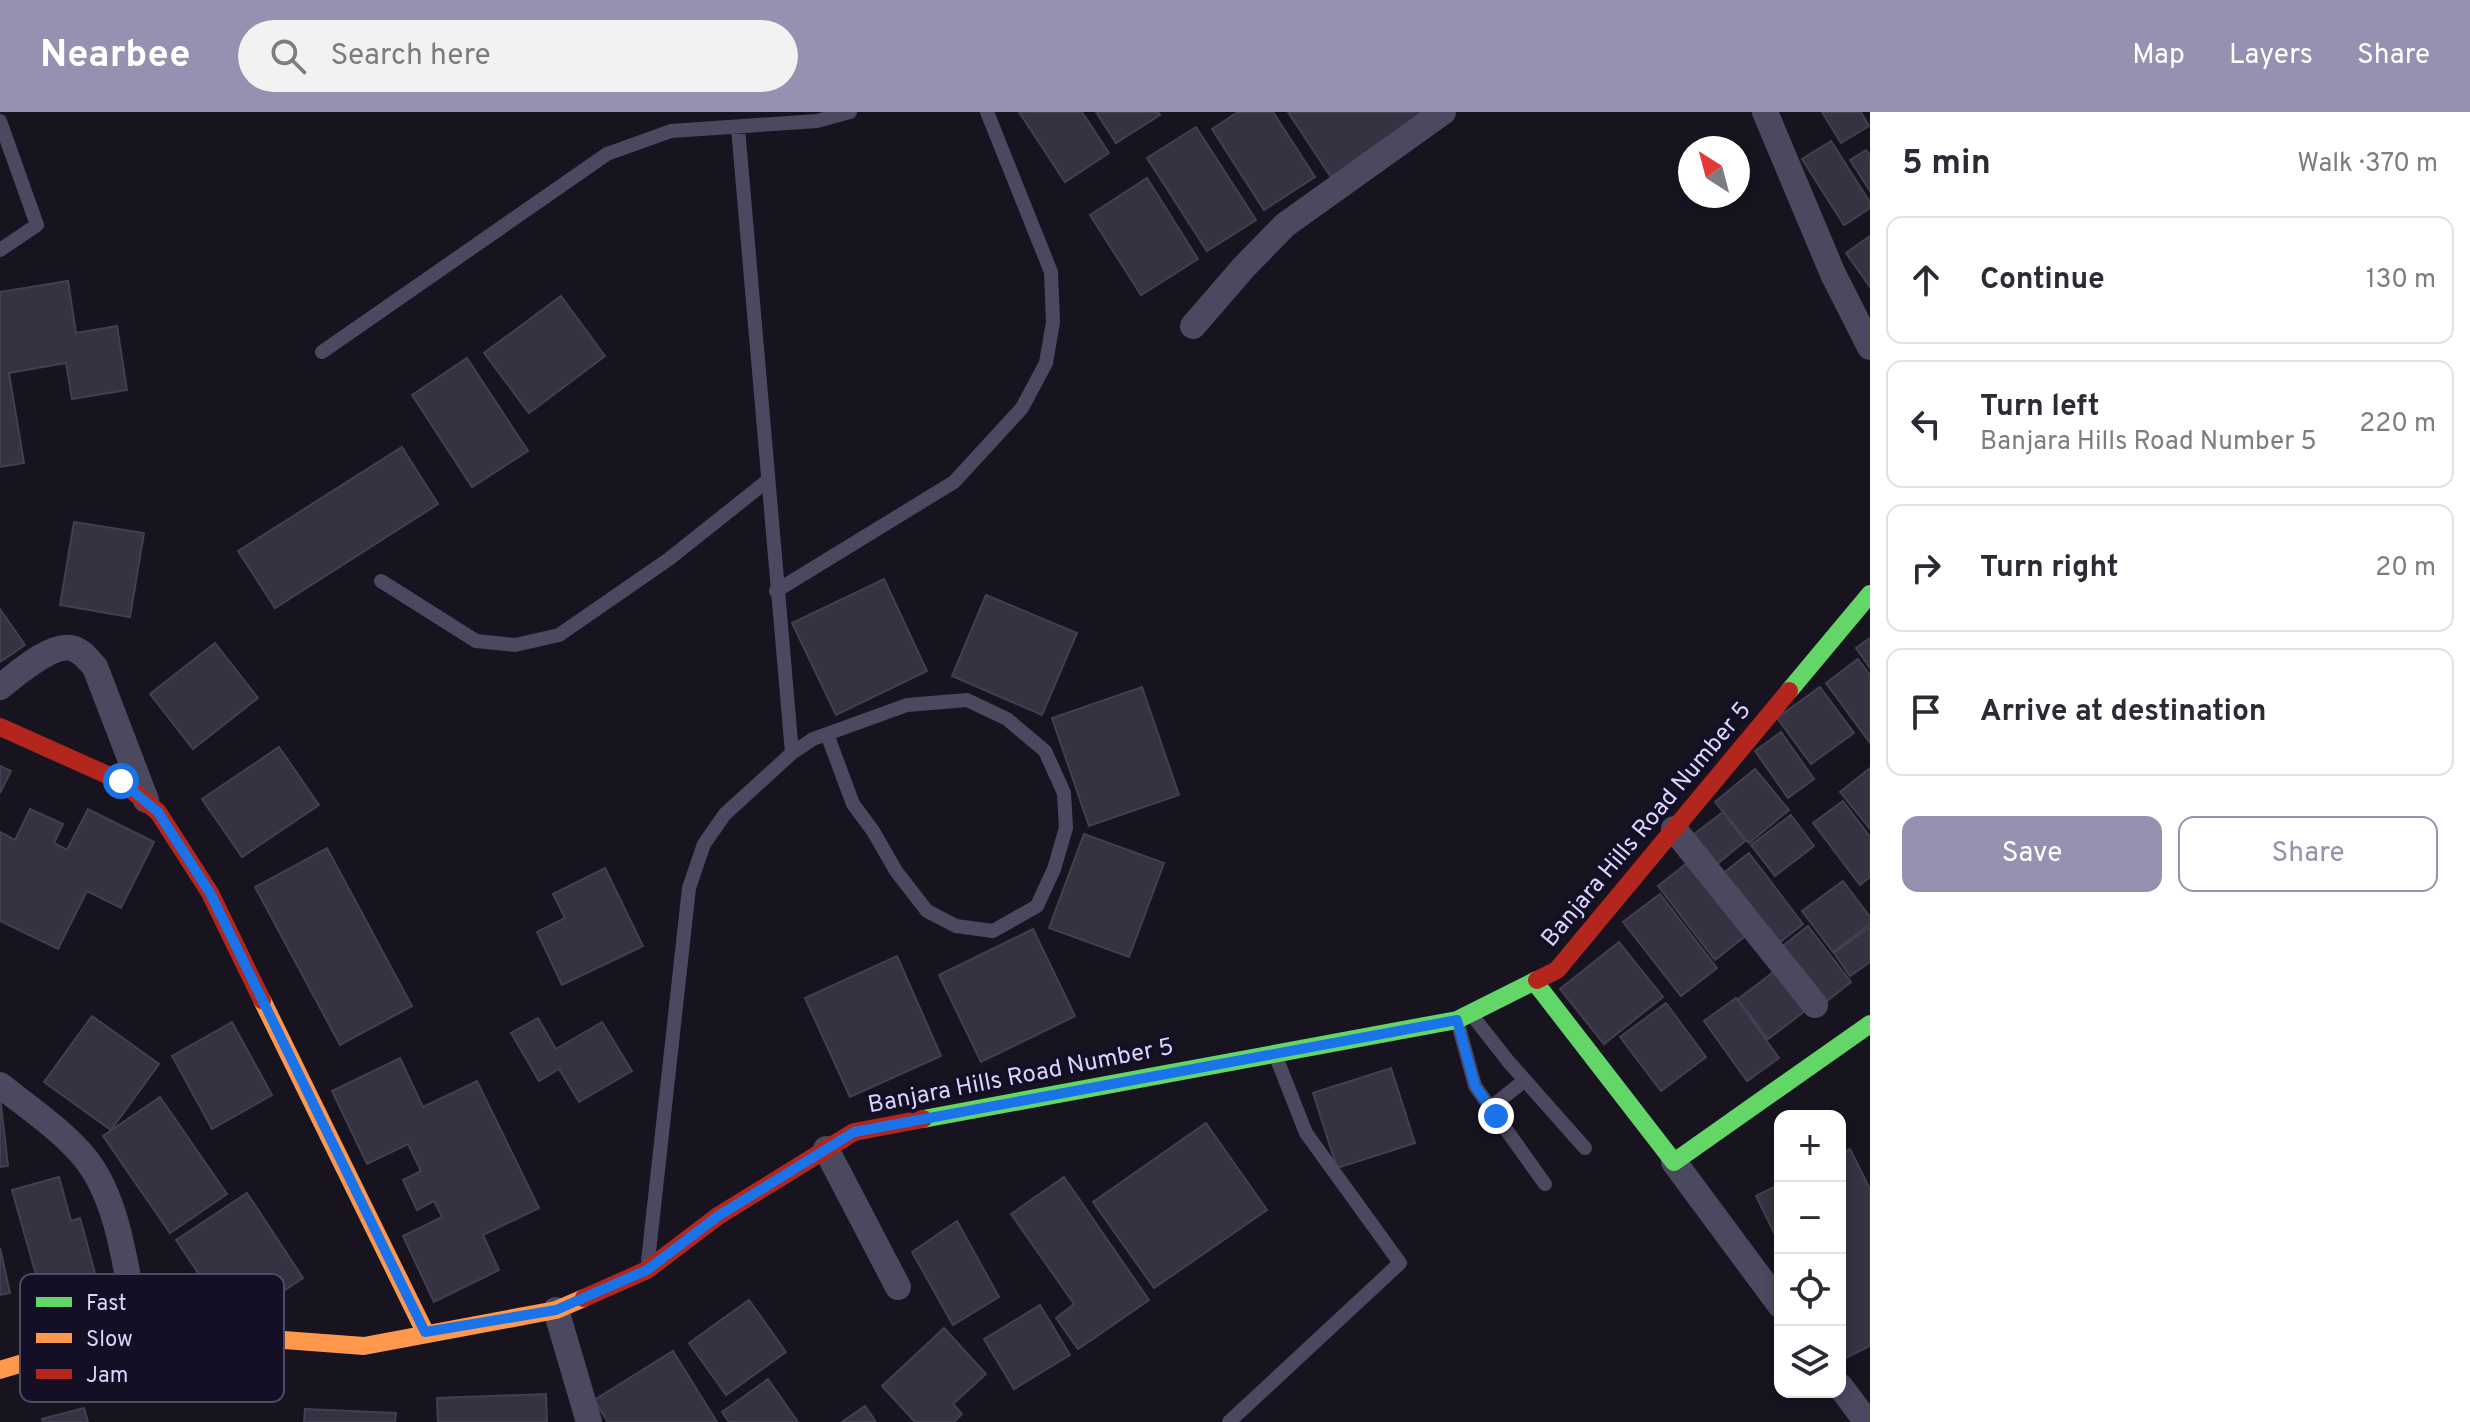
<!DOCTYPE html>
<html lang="en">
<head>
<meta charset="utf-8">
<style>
  :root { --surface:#fff; --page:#f2f2f3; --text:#2b2b33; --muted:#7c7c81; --line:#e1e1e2; --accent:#9691b0 }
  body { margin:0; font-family:Overpass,sans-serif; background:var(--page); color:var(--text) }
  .controls { position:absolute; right:24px; bottom:24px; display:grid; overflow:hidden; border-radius:16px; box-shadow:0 4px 12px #0003 }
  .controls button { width:72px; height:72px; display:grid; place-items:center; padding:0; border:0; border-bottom:2px solid var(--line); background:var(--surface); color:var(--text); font:40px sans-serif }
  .compass { position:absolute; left:1678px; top:24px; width:72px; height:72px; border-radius:50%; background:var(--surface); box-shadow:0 4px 12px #0003; rotate:324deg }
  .stop { position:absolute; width:24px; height:24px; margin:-18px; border:6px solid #1a73e8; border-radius:50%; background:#fff }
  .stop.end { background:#1a73e8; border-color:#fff; box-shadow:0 2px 8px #0008 }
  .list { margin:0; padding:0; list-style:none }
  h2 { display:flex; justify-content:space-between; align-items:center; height:104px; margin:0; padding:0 32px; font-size:34px }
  h2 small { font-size:26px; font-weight:400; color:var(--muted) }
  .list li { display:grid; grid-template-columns:52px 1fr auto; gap:24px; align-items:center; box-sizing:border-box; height:128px; margin:0 16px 16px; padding:0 16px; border:2px solid var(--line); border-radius:16px }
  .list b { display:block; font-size:30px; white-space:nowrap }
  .list p { margin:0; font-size:26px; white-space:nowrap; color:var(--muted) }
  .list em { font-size:26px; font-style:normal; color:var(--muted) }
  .actions { display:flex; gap:16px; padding:24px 32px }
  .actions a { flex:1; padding:18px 0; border:2px solid var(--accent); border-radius:16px; text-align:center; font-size:28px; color:var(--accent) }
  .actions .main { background:var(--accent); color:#fff }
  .icon { flex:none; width:44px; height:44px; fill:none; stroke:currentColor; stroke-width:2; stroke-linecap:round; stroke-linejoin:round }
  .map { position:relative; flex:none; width:1870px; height:1310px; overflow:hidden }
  header { display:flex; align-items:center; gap:48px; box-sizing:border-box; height:112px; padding:0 40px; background:var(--accent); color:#fff }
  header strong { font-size:38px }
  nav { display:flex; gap:44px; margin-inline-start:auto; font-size:28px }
  .search { width:560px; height:72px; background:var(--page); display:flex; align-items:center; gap:20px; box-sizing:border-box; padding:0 28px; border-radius:44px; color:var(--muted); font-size:30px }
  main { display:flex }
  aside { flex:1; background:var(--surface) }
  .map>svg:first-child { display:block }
  .building { fill:#353241; stroke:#433f52; stroke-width:2 }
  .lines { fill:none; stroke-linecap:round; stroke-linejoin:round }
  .lane { stroke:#4b4960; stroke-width:14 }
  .street { stroke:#4b4960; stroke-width:26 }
  .fast { stroke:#63d668; stroke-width:18 }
  .slow { stroke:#ff974d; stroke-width:18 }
  .jam { stroke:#b3261e; stroke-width:18 }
  .route { stroke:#1a73e8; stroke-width:10 }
  .labels { text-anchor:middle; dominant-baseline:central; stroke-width:8; stroke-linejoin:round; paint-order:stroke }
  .street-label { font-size:24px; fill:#dad4fe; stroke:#140f24 }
  .key { fill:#140f24; stroke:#4f4a65; stroke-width:2 }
  .key-label { font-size:22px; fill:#dad4fe }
</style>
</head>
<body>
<header>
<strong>Nearbee</strong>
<div class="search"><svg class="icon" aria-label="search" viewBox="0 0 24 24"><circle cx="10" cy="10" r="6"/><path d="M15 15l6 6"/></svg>Search here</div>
<nav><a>Map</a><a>Layers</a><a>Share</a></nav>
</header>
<main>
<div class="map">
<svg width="1870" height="1310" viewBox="0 0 1870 1310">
  <rect width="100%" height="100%" fill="#17141f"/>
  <path class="building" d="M1019,0H1082L1109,41L1065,70Z
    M1096,0H1158L1160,3L1116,31Z
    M1238,0H1273L1315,65L1264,98L1212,17Z
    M1288,0H1432L1331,65Z
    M1822,0H1861L1869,14L1841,31Z
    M1196,15L1256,108L1207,139L1147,46Z
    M1831,29L1870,90V96L1844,113L1802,47Z
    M1866,38L1870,43V79L1850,48Z
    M1147,66L1198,147L1141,183L1090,103Z
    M1870,124V175L1846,141Z
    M68,169L76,221L117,214L127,278L72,287L66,251L9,261L24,351L0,355V180Z
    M561,184L605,244L529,301L484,241Z
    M467,246L528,339L472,375L412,283Z
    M402,335L438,392L275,496L238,439Z
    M74,410L144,421L130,505L60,493Z
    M884,467L927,559L836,603L792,511Z
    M986,483L1077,521L1042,603L952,564Z
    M0,497L25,533L0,550Z
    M1870,526V556L1856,536Z
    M215,531L258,586L193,637L150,582Z
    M1858,547L1870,563V631L1826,571Z
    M1142,575L1179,683L1089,714L1052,606Z
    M1820,575L1854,621L1811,652L1777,606Z
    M1781,620L1814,667L1788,686L1755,639Z
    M279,635L319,693L242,745L202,687Z
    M0,654L11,659L0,681Z
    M1870,656V717L1840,680Z
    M1755,657L1789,698L1749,731L1715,690Z
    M1843,689L1870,725V765L1860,773L1813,711Z
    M30,697L63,712L54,731L67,738L88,697L154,730L121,796L87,779L58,837L0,809V720L15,728Z
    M1723,700L1745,729L1711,757L1688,727Z
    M1791,703L1814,734L1775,764L1751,733Z
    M1084,722L1164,751L1129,845L1049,816Z
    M327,736L412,894L340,933L255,775Z
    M1749,741L1803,812L1775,834L1721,763Z
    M1691,748L1748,822L1715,848L1658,774Z
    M605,756L643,834L562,873L537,820L565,806L553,782Z
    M1843,769L1870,805V812L1833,840L1802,799Z
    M1660,782L1717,856L1681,884L1623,810Z
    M1808,814L1851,870L1822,893L1779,837Z
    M1870,815V850L1850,864L1834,841Z
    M1033,817L1075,904L981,950L939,863Z
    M1619,830L1663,885L1604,932L1560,877Z
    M897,844L941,944L850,985L805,886Z
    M1775,859L1805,899L1768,927L1738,887Z
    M1736,886L1779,946L1747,969L1704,909Z
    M1666,891L1706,945L1661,979L1620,925Z
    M92,904L159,952L111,1018L44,970Z
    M538,906L556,937L602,910L632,959L579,990L559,957L539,969L511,921Z
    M232,910L272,983L212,1017L172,944Z
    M400,946L423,995L477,969L539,1096L483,1123L499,1158L434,1190L403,1124L442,1105L434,1089L417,1098L403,1068L421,1059L408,1032L367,1052L332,979Z
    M1391,956L1415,1031L1337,1056L1313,981Z
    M0,984L8,1054L0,1055Z
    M160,985L227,1082L170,1121L103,1024Z
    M1206,1011L1267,1098L1154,1176L1093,1090Z
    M1850,1037L1870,1077V1234L1840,1249V1042Z
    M59,1065L71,1109L80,1106L95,1161L40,1177L12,1078Z
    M1064,1065L1149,1188L1078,1237L1056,1206L1074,1192L1011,1102Z
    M1780,1072V1133L1756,1084Z
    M247,1081L303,1166L233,1213L176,1128Z
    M957,1109L999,1185L953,1213L912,1140Z
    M0,1136L10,1181L0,1183Z
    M749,1188L786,1240L726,1283L689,1231Z
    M1040,1193L1070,1243L1014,1277L984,1227Z
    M944,1216L986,1262L953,1292L962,1302L954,1310H915L882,1274Z
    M673,1239L717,1310H608L594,1288Z
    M768,1267L798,1310H729L722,1300Z
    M546,1282L547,1310H438L437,1286Z
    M865,1294L876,1310H842Z
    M84,1296L88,1310H43L42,1307Z
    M305,1297L396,1301L395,1310H304Z"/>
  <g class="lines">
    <path class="lane" d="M0,9L37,113L0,138
      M322,240L607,42L671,19L817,9L850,0
      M381,469L476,529L515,533L559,523L669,447L767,369
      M776,479L954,370L1022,296L1046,251L1053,210L1051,160L987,0
      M792,641L813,627L907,593L967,588L1007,607L1045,639L1064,681L1066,716L1054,757L1037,794L993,819L956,814L927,799L896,759L873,719L853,692L827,622
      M1471,902L1508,949L1585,1036
      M1457,908L1475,974L1545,1072
      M1490,996L1525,968
      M648,1149L689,776L704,732L725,702L792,641L738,16
      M1229,1310L1400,1151L1306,1021L1275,942"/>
    <path class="street" d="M1765,0L1833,162L1870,235
      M1193,214L1244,155L1285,113L1443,0
      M0,575C16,563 50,532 71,536C82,538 88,548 95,555L146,688
      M1674,717L1815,893
      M0,973C29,996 62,1018 85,1046C120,1089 127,1164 137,1217
      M826,1037L898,1175
      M1674,1050L1780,1193
      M556,1198L589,1310
      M1840,1274L1867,1310"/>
    <path class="fast" d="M1789,579L1870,482
      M1534,869L1674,1050L1870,912
      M923,1007L1457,908L1537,868"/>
    <path class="slow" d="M262,888L425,1220
      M0,1258L137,1217L364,1234L556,1198L584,1186"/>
    <path class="jam" d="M0,615L121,669L158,700L210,781L262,888
      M1537,868L1557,858L1789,579
      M584,1186L647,1158L718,1104L854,1020L923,1007"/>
  </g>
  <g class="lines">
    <path class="route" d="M121,669L158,700L210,781L425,1220L556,1198L647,1158L718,1104L854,1020L1457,908L1475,974L1496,1004"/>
  </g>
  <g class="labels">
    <g class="street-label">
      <text transform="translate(1647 713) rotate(-50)">Banjara Hills Road Number 5</text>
      <text transform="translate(1021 965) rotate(-11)">Banjara Hills Road Number 5</text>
    </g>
  </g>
  <rect x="20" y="1162" width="264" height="128" rx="12" class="key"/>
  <rect x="36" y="1185" width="36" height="10" fill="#63d668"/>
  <rect x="36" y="1221" width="36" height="10" fill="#ff974d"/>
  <rect x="36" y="1257" width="36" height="10" fill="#b3261e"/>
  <g class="key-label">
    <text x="86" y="1198">Fast</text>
    <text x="86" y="1234">Slow</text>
    <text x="86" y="1270">Jam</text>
  </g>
</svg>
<div class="controls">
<button>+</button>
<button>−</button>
<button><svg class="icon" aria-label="locate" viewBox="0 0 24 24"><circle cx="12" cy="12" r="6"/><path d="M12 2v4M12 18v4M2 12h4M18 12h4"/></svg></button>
<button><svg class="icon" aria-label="layers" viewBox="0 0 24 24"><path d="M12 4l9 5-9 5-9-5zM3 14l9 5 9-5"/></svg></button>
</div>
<svg class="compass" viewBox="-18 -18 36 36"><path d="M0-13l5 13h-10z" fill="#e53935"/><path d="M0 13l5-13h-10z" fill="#7c7c81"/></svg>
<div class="stop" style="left:121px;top:669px"></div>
<div class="stop end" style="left:1496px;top:1004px"></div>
</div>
<aside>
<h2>5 min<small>Walk · 370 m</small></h2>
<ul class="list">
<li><svg class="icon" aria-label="ahead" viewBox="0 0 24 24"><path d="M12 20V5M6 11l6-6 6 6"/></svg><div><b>Continue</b></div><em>130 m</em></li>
<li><svg class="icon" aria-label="left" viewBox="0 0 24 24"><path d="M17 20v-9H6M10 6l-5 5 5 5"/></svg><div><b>Turn left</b><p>Banjara Hills Road Number 5</p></div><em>220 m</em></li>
<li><svg class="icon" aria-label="right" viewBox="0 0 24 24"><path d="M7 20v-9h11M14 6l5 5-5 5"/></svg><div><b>Turn right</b></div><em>20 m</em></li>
<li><svg class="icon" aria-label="arrive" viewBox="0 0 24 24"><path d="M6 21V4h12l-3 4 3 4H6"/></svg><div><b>Arrive at destination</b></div></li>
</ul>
<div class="actions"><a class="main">Save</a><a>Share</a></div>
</aside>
</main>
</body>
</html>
